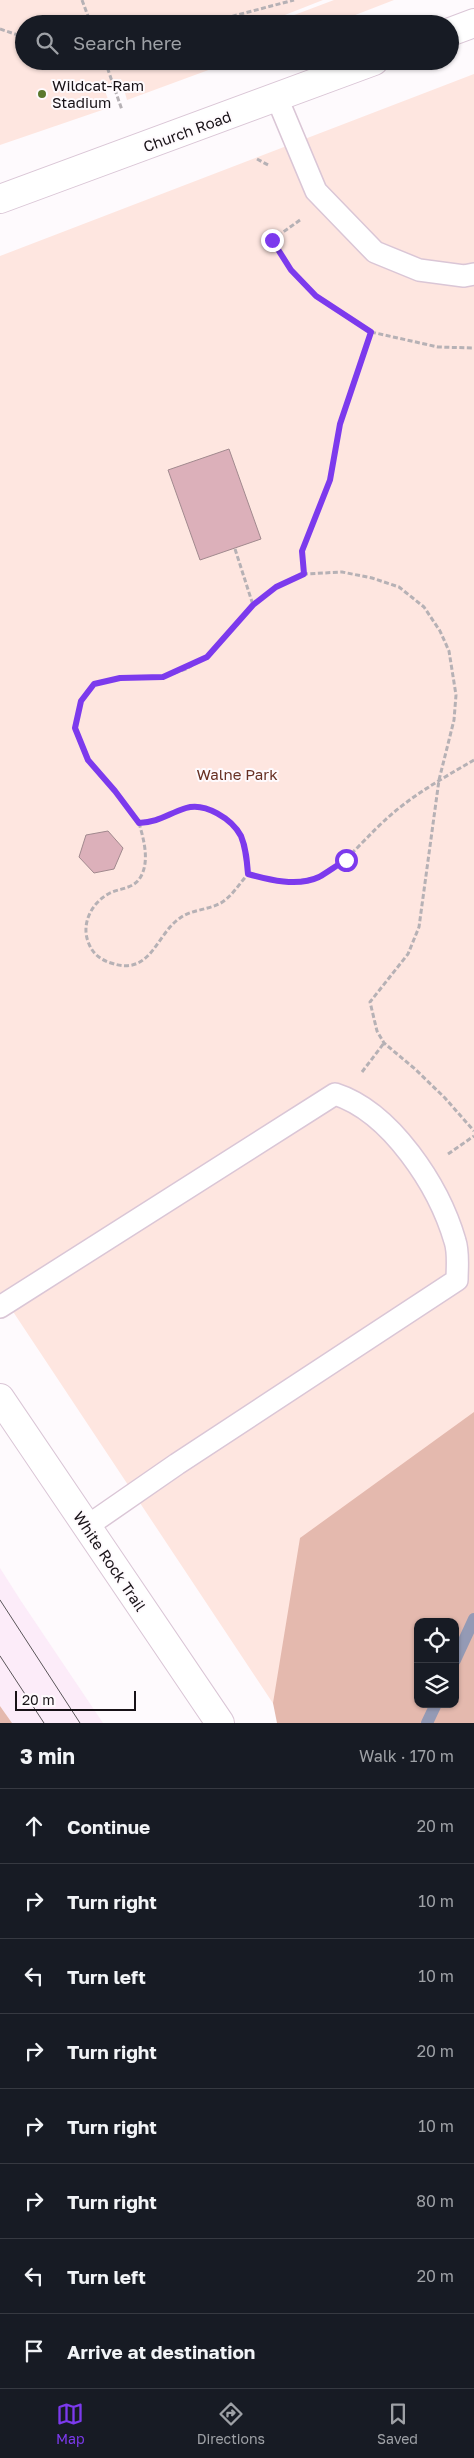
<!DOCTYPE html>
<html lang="en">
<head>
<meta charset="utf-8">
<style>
  :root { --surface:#171b24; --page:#20242c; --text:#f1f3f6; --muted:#9ea1a6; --line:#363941; --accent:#7c3aed }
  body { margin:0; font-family:"Golos Text",sans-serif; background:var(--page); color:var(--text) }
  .controls { position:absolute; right:15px; bottom:15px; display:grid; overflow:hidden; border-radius:10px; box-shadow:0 1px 4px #0004 }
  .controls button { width:45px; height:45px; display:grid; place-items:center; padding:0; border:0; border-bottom:1px solid var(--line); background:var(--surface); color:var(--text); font:25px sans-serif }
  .scale { position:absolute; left:15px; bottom:12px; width:121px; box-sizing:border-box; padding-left:5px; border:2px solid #181217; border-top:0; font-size:14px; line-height:18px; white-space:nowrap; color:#181217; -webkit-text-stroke:4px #fefafd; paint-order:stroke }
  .stop { position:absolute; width:15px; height:15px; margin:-11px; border:4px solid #7c3aed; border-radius:50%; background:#fff }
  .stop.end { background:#7c3aed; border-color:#fff; box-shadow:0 1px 5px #0008 }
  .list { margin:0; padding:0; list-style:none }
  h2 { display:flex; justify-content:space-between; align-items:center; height:65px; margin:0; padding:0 20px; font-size:21px }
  h2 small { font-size:16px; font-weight:400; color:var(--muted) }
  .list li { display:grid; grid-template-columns:32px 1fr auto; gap:15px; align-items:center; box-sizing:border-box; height:75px; padding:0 20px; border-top:1px solid var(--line) }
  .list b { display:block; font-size:19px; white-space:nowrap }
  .list em { font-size:16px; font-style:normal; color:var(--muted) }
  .icon { flex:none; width:28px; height:28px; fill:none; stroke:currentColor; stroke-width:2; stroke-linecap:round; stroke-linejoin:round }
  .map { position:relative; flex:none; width:474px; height:1723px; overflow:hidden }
  .search { position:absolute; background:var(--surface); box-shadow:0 1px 4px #0004; left:15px; right:15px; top:15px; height:55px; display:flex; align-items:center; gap:12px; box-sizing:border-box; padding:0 18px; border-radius:28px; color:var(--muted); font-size:19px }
  .sheet { height:665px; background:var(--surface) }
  nav { display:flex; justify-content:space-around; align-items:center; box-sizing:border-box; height:70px; border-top:1px solid var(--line); background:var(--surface); font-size:14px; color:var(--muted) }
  nav a { display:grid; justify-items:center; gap:2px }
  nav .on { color:var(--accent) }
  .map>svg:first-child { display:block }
  .built { fill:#fcecf9 }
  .green { fill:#fee6e0; fill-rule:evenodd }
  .forest { fill:#e4b9ae; fill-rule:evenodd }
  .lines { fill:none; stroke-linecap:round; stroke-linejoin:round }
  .stream { stroke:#949ab5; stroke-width:12 }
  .building { fill:#dcb0ba; stroke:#a1898e }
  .service-casing { stroke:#dac6d6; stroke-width:24 }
  .tertiary-casing { stroke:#dac6d6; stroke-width:30 }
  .path { stroke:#b6b1b5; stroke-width:3; stroke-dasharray:5 2.5; stroke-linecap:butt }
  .service { stroke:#fff; stroke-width:21 }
  .tertiary { stroke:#fff; stroke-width:28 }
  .tram { stroke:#5a5559; stroke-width:1 }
  .route { stroke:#7c3aed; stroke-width:6 }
  .poi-dot { fill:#5a782d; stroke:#fefafd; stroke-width:2 }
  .labels { text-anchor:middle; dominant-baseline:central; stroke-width:4; stroke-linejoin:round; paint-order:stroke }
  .poi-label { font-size:15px; fill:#181217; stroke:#fefafd; text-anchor:start }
  .street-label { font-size:15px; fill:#181217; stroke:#fefafd }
  .park-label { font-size:15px; fill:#683124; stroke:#fefafd }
</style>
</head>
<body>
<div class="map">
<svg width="474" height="1723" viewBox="0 0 474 1723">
  <rect width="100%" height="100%" fill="#fefafd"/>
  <path class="built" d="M0,1568L21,1601L103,1723H12L0,1706Z"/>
  <path class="green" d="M0,0H323L267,22L273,23L334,0H394L332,24H24V61H233L127,100L121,79L103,86L111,107L0,145Z
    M474,74V1723H286L0,1292V256ZM418,1622H455V1704H418Z"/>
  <path class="forest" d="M474,1412V1723H277L273,1703L300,1538ZM418,1622H455V1704H418Z
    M0,1706L12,1723H0Z"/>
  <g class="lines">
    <path class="stream" d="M455,1660L474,1619
      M427,1723L436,1704"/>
  </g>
  <path class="building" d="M229,449L261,539L200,560L168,470Z
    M108,831L123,848L114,869L94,873L79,857L86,835Z"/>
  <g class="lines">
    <g class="service-casing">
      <path id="service" d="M277,98L316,191L375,252L419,270L464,276L474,274
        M0,1307L335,1094C391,1112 439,1186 455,1241C459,1253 457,1268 457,1280L177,1464L86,1527"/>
    </g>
    <g class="tertiary-casing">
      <path id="tertiary" d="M450,32L474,23
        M0,199L374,61
        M0,1398L220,1723"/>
    </g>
    <path class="path" d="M82,0L91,24
      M203,24L294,0
      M0,29L24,37
      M105,61L122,110
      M257,159L270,166
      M300,220L272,240L291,270L316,296L371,332L340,424L330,480L302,551L304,574
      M371,332L438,347L474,348
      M235,549L253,605
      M474,760C450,774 425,788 403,805C344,850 337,900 248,874C247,861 246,848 241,836C232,819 205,802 186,808C167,814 160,822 139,823L115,791L88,760L75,728L81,701L94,684L121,678L163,677L186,669L207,657L253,605L276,587L304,574L342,572L372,578L399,587L424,607L440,631L449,651L456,695L454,720L439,780L419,927L408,954L370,1002L377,1031L384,1043L415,1069L445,1098L474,1131
      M139,823C144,840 150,862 140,878C133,889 120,888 110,893C92,902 80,924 89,944C93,954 101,960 111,963C151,977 156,934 180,918C191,910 206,910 219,904C231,898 239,884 248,874
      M362,1072L384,1043
      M448,1154L474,1136"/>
    <use href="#service" class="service"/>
    <use href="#tertiary" class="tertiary"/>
    <path class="tram" d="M0,1600L80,1723
      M0,1656L44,1723"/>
  </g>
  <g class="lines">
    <path class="route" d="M272,240L291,270L316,296L371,332L340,424L330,480L302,551L304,574L276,587L253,605L207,657L163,677L120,678L94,684L81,701L75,728L88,760L115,791L139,823C160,822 167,814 186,808C205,802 232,819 241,836C246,848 247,861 248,874C269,880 298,887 319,877C328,872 337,865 346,860"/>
  </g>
  <circle class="poi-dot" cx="42" cy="94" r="5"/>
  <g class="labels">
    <g class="poi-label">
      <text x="52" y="85">Wildcat-Ram<tspan x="52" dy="17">Stadium</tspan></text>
    </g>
    <g class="street-label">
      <text transform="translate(187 131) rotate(-20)">Church Road</text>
      <text transform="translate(110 1561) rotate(56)">White Rock Trail</text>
    </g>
    <g class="park-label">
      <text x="237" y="774">Walne Park</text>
    </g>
  </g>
</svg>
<div class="controls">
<button><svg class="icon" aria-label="locate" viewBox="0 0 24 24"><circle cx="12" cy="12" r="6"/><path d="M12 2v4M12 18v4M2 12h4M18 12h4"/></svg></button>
<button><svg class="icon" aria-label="layers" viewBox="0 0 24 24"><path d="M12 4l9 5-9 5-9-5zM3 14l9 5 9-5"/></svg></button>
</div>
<div class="scale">20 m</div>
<div class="stop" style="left:346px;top:860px"></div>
<div class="stop end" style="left:272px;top:240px"></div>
<div class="search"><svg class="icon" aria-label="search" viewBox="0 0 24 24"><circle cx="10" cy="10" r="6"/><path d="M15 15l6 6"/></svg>Search here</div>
</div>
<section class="sheet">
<h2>3 min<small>Walk · 170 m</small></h2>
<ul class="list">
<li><svg class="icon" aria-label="ahead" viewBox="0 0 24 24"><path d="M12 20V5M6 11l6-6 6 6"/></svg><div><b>Continue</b></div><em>20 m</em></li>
<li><svg class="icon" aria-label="right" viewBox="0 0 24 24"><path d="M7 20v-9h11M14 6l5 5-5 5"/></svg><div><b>Turn right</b></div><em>10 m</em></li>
<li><svg class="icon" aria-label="left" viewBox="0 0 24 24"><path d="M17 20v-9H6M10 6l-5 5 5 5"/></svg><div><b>Turn left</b></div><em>10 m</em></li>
<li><svg class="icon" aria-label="right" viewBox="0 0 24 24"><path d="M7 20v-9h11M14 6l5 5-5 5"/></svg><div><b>Turn right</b></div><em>20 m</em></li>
<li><svg class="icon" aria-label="right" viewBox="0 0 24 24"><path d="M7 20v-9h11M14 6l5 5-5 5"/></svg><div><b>Turn right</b></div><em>10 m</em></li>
<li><svg class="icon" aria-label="right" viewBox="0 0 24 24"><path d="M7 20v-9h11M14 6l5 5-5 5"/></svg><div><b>Turn right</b></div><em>80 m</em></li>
<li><svg class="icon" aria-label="left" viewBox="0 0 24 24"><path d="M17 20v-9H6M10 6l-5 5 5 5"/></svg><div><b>Turn left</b></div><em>20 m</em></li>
<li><svg class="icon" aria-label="arrive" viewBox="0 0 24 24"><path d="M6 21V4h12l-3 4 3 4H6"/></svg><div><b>Arrive at destination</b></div></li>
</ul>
</section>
<nav>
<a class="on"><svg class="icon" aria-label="map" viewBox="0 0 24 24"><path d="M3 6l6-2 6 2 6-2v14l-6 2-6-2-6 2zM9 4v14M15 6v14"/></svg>Map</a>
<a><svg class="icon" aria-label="directions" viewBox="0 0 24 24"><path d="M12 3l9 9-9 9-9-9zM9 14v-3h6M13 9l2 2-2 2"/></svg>Directions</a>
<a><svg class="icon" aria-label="saved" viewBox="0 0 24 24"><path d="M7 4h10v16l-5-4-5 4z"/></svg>Saved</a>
</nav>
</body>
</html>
